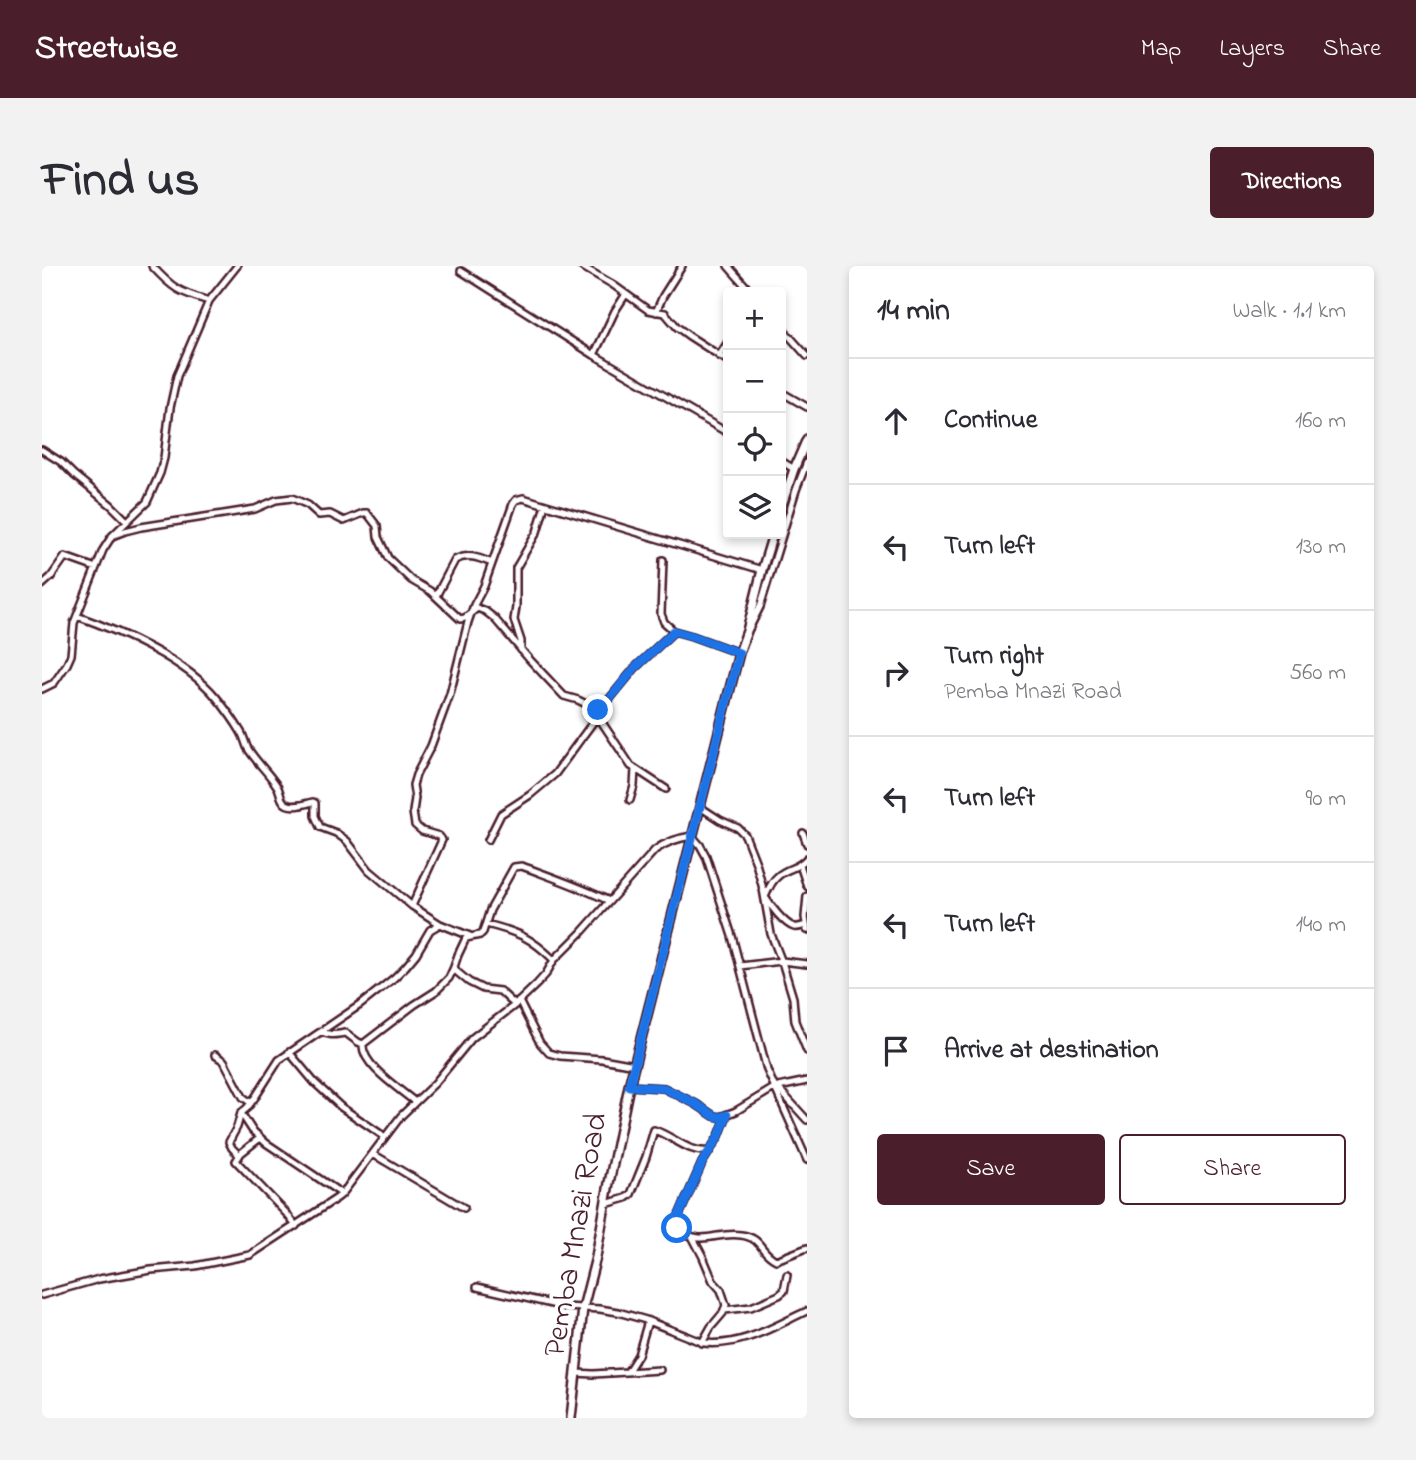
<!DOCTYPE html>
<html lang="en">
<head>
<meta charset="utf-8">
<style>
  :root { --surface:#fff; --page:#f2f2f3; --text:#2b2b33; --muted:#7c7c81; --line:#e1e1e2; --accent:#4a1f2b }
  body { margin:0; font-family:"Indie Flower",sans-serif; background:var(--page); color:var(--text) }
  .controls { position:absolute; right:21px; top:21px; display:grid; overflow:hidden; border-radius:7px; box-shadow:0 4px 10px #0003 }
  .controls button { width:63px; height:63px; display:grid; place-items:center; padding:0; border:0; border-bottom:2px solid var(--line); background:var(--surface); color:var(--text); font:35px sans-serif }
  .stop { position:absolute; width:21px; height:21px; margin:-16px; border:5px solid #1a73e8; border-radius:50%; background:#fff }
  .stop.end { background:#1a73e8; border-color:#fff; box-shadow:0 2px 7px #0008 }
  .list { margin:0; padding:0; list-style:none }
  h2 { display:flex; justify-content:space-between; align-items:center; height:91px; margin:0; padding:0 28px; font-size:30px }
  h2 small { font-size:23px; font-weight:400; color:var(--muted) }
  .list li { display:grid; grid-template-columns:46px 1fr auto; gap:21px; align-items:center; box-sizing:border-box; height:126px; padding:0 28px; border-top:2px solid var(--line) }
  .list b { display:block; font-size:26px; white-space:nowrap }
  .list p { margin:0; font-size:23px; white-space:nowrap; color:var(--muted) }
  .list em { font-size:23px; font-style:normal; color:var(--muted) }
  .actions { display:flex; gap:14px; padding:21px 28px }
  .actions a { flex:1; padding:16px 0; border:2px solid var(--accent); border-radius:7px; text-align:center; font-size:24px; color:var(--accent) }
  .actions .main { background:var(--accent); color:#fff }
  .icon { flex:none; width:38px; height:38px; fill:none; stroke:currentColor; stroke-width:2; stroke-linecap:round; stroke-linejoin:round }
  .map { position:relative; flex:none; width:765px; height:1152px; overflow:hidden; border-radius:7px }
  header { display:flex; align-items:center; gap:42px; box-sizing:border-box; height:98px; padding:0 35px; background:var(--accent); color:#fff }
  header strong { font-size:33px }
  nav { display:flex; gap:38px; margin-inline-start:auto; font-size:24px }
  .intro { display:flex; align-items:center; justify-content:space-between; box-sizing:border-box; height:168px; padding:0 42px }
  h1 { margin:0; font-size:49px }
  .button { padding:18px 32px; border-radius:7px; background:var(--accent); color:#fff; font-size:24px; font-weight:700 }
  main { display:flex; gap:42px; padding:0 42px }
  aside { flex:1; background:var(--surface); border-radius:7px; box-shadow:0 4px 10px #0003 }
  .map>svg:first-child { display:block }
  .lines { fill:none; stroke-linecap:round; stroke-linejoin:round }
  .street-casing { stroke:#4a1f2b; stroke-width:10 }
  .secondary-casing { stroke:#4a1f2b; stroke-width:12 }
  .street { stroke:#fff; stroke-width:5 }
  .secondary { stroke:#fff; stroke-width:7 }
  .route { stroke:#1a73e8; stroke-width:9 }
  .labels { text-anchor:middle; dominant-baseline:central; stroke-width:7; stroke-linejoin:round; paint-order:stroke }
  .street-label { font-size:32px; fill:#4a1f2b; stroke:#fff }
</style>
</head>
<body>
<header>
<strong>Streetwise</strong>
<nav><a>Map</a><a>Layers</a><a>Share</a></nav>
</header>
<div class="intro"><h1>Find us</h1><a class="button">Directions</a></div>
<main>
<div class="map">
<svg width="765" height="1152" viewBox="0 0 765 1152">
  <rect width="100%" height="100%" fill="#fff"/>
  <filter id="ink" filterUnits="userSpaceOnUse"><feTurbulence type="fractalNoise" baseFrequency=".0143" numOctaves="2"/><feDisplacementMap in="SourceGraphic" scale="14" xChannelSelector="R" yChannelSelector="G"/><feConvolveMatrix kernelMatrix="1 2 1 2 8 2 1 2 1" color-interpolation-filters="sRGB"/></filter>
  <g filter="url(#ink)">
    <g class="lines">
      <g class="street-casing">
        <path id="street" d="M110,0C131,23 137,26 167,35
          M539,0L570,18L606,44L623,47L635,61L647,70L686,95
          M686,0L709,26
          M419,5L552,89L686,167
          M614,46L621,30L640,0
          M739,61L765,90
          M552,89L573,45L584,28
          M677,90L686,76
          M739,126L765,141
          M0,184L19,196L32,209L69,239L85,255
          M739,195L752,203
          M70,270L83,265L99,261L213,243L234,234L250,232L266,239L277,249L288,248L302,255L321,247H325L335,260L336,271L346,292L369,314L388,325L418,353L423,352L435,342L443,345L452,352L488,394L522,430L536,434L556,444L561,441L593,402L632,365L650,370L697,387
          M621,294L619,348L622,356L632,365
          M0,319L9,311L23,291L54,302
          M394,330L413,294C426,287 437,292 450,297
          M35,350C80,366 143,394 174,431C183,442 192,454 199,466C202,471 203,476 205,481C213,495 226,506 235,520C238,524 238,531 241,535C247,544 263,538 271,536L273,537V550L278,561L294,567L305,575L327,604L370,640
          M707,363L718,341L754,224L765,196
          M479,384V375L472,354L474,341V302L495,266L503,239
          M0,423L12,417L25,398L29,389L32,357L61,284L70,270L105,236L118,207L122,192L128,142L135,110L141,96L167,35L195,0
          M558,446L559,455L589,500L624,523
          M588,534L592,520L593,503
          M658,541L678,554L696,562L703,569L714,597L721,623L729,668L741,699L751,732L753,755L765,785
          M761,567L765,578
          M446,574L459,548L488,529L513,508L557,448
          M758,599L765,620
          M765,630L763,651L765,664
          M398,658L370,640L400,574L397,570L380,565L373,559L371,546L373,532L371,519L374,509L389,480L408,428L426,356L432,339L442,320L471,238L474,234L481,232L720,304
          M444,658C476,666 488,671 512,694
          M764,659C760,660 756,662 752,661C742,658 728,639 723,631C726,624 729,616 735,611C745,601 755,604 765,592
          M698,700L740,695L765,698
          M477,735L498,777L507,787L518,790L560,793L593,799
          M473,739L458,725L441,723L427,716L415,706L412,701L416,689L424,672L438,669L441,666L448,644L472,601L480,600C509,611 539,621 567,635
          M279,765C289,771 294,768 304,767L316,776L321,778L372,739L394,725L407,712L412,701
          M321,778C319,799 358,823 373,836
          M247,786L273,817L299,841L343,871
          M173,789L182,795L201,831L209,837
          M587,820L622,822L654,838L672,850L678,851L694,845L732,822L765,815
          M736,822L765,854
          M199,847L210,864L224,877L300,928
          M685,849L677,870L660,897L635,954V962C660,982 673,965 699,969C721,972 717,986 734,994L765,982
          M218,872L199,887L194,895L245,948L254,960
          M331,888L422,942
          M197,889L190,882L187,876L195,861L199,847L205,842L214,830L237,794L318,739L352,712L364,700L374,688L388,664L398,658L428,670
          M564,938L584,932L589,928L604,891L612,864C629,869 648,888 666,885
          M651,972L661,991L671,1015L679,1024L684,1039L681,1047L669,1061L660,1077
          M435,1021L523,1041L558,1043L576,1046L604,1054L662,1077C700,1081 732,1060 765,1045
          M0,1029L57,1013L109,1004L153,1000L208,989L295,932L300,928L359,850L393,817L430,772L473,739L495,718L504,708L512,694L539,667L613,584C624,576 636,572 650,570L658,579L664,590L690,670L725,804L765,894
          M683,1044L709,1041L737,1029L742,1025L745,1009
          M586,1105L596,1089L606,1055
          M534,1107L551,1108L618,1104"/>
      </g>
      <g class="secondary-casing">
        <path id="secondary" d="M739,242L752,203L765,173
          M529,1152L541,1042L554,991L567,917L587,820L697,387L705,365L720,304L731,268"/>
      </g>
      <use href="#street" class="street"/>
      <use href="#secondary" class="secondary"/>
    </g>
  </g>
  <g class="lines" filter="url(#ink)">
    <path class="route" d="M556,444L561,441L593,402L632,365L650,370L697,387L587,820L622,822L654,838L672,850L678,851L685,849L677,870L660,897L635,954V962"/>
  </g>
  <g class="labels">
    <g class="street-label">
      <text transform="translate(535 969) rotate(-80)">Pemba Mnazi Road</text>
    </g>
  </g>
</svg>
<div class="controls">
<button>+</button>
<button>−</button>
<button><svg class="icon" aria-label="locate" viewBox="0 0 24 24"><circle cx="12" cy="12" r="6"/><path d="M12 2v4M12 18v4M2 12h4M18 12h4"/></svg></button>
<button><svg class="icon" aria-label="layers" viewBox="0 0 24 24"><path d="M12 4l9 5-9 5-9-5zM3 14l9 5 9-5"/></svg></button>
</div>
<div class="stop" style="left:635px;top:962px"></div>
<div class="stop end" style="left:556px;top:444px"></div>
</div>
<aside>
<h2>14 min<small>Walk · 1.1 km</small></h2>
<ul class="list">
<li><svg class="icon" aria-label="ahead" viewBox="0 0 24 24"><path d="M12 20V5M6 11l6-6 6 6"/></svg><div><b>Continue</b></div><em>160 m</em></li>
<li><svg class="icon" aria-label="left" viewBox="0 0 24 24"><path d="M17 20v-9H6M10 6l-5 5 5 5"/></svg><div><b>Turn left</b></div><em>130 m</em></li>
<li><svg class="icon" aria-label="right" viewBox="0 0 24 24"><path d="M7 20v-9h11M14 6l5 5-5 5"/></svg><div><b>Turn right</b><p>Pemba Mnazi Road</p></div><em>560 m</em></li>
<li><svg class="icon" aria-label="left" viewBox="0 0 24 24"><path d="M17 20v-9H6M10 6l-5 5 5 5"/></svg><div><b>Turn left</b></div><em>90 m</em></li>
<li><svg class="icon" aria-label="left" viewBox="0 0 24 24"><path d="M17 20v-9H6M10 6l-5 5 5 5"/></svg><div><b>Turn left</b></div><em>140 m</em></li>
<li><svg class="icon" aria-label="arrive" viewBox="0 0 24 24"><path d="M6 21V4h12l-3 4 3 4H6"/></svg><div><b>Arrive at destination</b></div></li>
</ul>
<div class="actions"><a class="main">Save</a><a>Share</a></div>
</aside>
</main>
</body>
</html>
